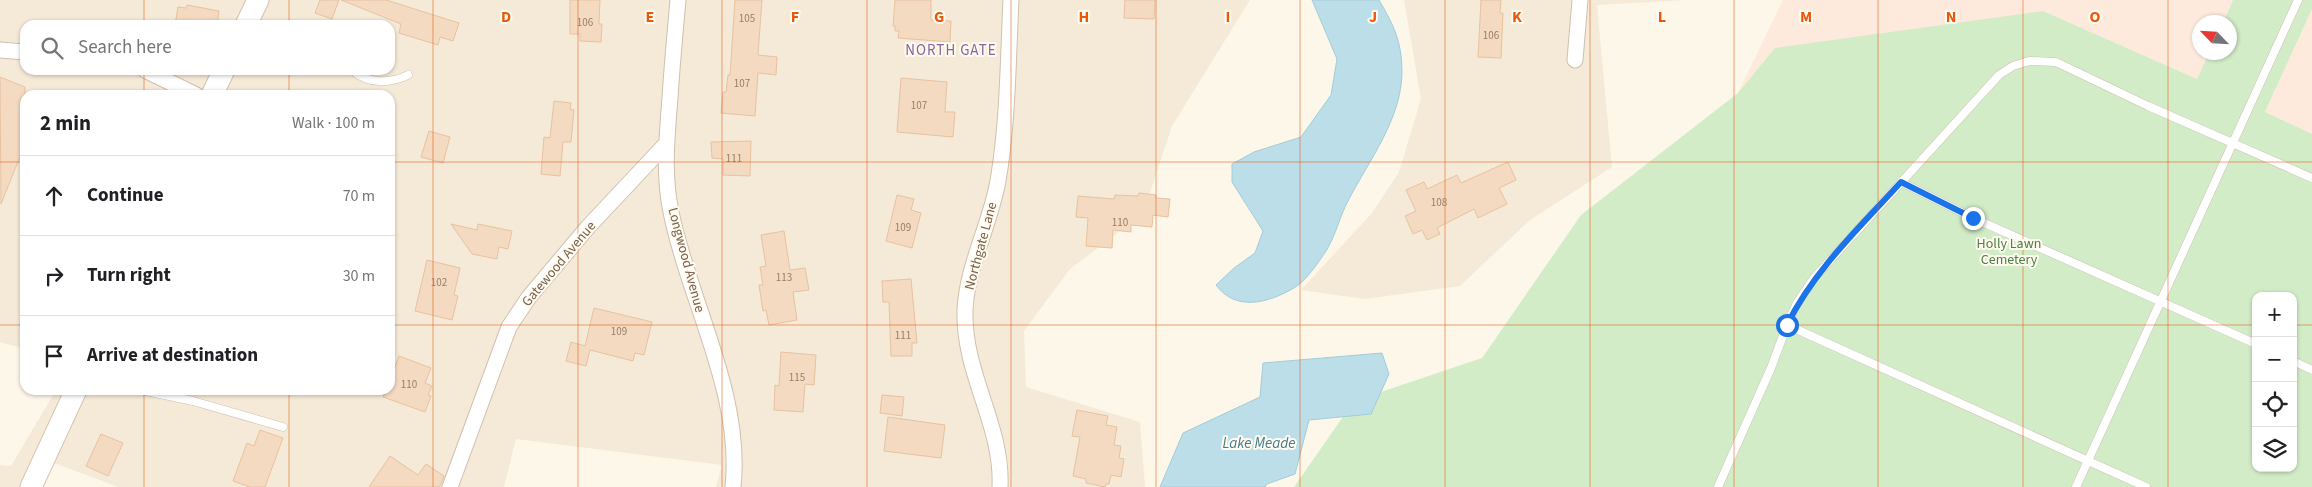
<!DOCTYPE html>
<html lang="en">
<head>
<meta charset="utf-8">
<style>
  :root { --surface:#fff; --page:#f6f6f6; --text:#202124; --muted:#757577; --line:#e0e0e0 }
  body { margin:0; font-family:"Source Sans 3",sans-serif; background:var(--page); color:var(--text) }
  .controls { position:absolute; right:15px; bottom:15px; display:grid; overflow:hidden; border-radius:10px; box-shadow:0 1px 4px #0004 }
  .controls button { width:45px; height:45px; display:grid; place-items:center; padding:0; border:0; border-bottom:1px solid var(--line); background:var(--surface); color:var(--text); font:25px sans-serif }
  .compass { position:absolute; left:2192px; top:15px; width:45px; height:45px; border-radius:50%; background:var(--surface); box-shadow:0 1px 4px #0004; rotate:295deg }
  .stop { position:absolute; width:15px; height:15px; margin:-11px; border:4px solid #1a73e8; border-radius:50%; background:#fff }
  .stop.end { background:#1a73e8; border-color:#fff; box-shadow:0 1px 5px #0008 }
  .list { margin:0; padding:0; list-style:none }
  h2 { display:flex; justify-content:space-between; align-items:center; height:65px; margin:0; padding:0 20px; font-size:21px }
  h2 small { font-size:16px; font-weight:400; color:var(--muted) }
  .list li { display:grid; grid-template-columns:32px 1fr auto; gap:15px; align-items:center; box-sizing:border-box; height:80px; padding:0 20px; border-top:1px solid var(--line) }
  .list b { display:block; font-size:19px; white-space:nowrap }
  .list em { font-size:16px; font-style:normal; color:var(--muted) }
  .icon { flex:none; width:28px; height:28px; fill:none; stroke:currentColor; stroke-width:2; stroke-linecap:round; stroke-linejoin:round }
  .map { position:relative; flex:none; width:2312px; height:487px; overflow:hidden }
  .search { position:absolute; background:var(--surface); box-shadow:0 1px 4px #0004; left:20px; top:20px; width:375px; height:55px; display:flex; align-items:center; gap:12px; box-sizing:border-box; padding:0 18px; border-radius:15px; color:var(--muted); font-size:19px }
  .panel { position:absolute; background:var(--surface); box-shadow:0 1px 4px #0004; left:20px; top:90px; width:375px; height:305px; border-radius:15px }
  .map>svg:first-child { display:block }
  .residential { fill:#f5ead7; fill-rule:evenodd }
  .commercial { fill:#fdeadd }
  .green { fill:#d2ecc7; fill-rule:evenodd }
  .water { fill:#bcdee8; stroke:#a2ccda }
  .building { fill:#f3dac0; stroke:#e7c2a0 }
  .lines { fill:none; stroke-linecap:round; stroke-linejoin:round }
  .lane-casing { stroke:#d0c0ae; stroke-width:9 }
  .street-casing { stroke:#d0c0ae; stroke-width:17 }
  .secondary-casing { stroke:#d3c1ac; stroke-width:23 }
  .lane { stroke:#fff; stroke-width:8 }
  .street { stroke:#fff; stroke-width:15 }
  .secondary { stroke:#fff; stroke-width:21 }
  .route { stroke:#1a73e8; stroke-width:6 }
  .grid { fill:none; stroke:#e8590c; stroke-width:1; stroke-opacity:0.55 }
  .labels { text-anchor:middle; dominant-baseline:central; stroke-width:4; stroke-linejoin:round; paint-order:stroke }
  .number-label { font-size:11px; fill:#987e68 }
  .park-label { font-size:14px; fill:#4e8042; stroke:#fffbf1 }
  .street-label { font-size:14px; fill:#79604b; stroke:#fffbf1 }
  .neighbourhood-label { font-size:15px; letter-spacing:1px; fill:#896495; stroke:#fffbf1 }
  .water-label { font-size:15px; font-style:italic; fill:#447a8d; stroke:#fffbf1 }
  .grid-label { font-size:16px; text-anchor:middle; font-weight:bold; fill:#e8590c; stroke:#fffbf1; stroke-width:4; stroke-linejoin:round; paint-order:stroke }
</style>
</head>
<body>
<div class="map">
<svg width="2312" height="487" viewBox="0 0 2312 487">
  <rect width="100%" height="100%" fill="#fdf7e9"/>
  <path class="residential" d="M0,0H1250L1172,126L1143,214L1070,269L1024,331L1026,387L1140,422L1145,487H716L722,465L516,439L504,487H118L54,463L43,487H0V465L11,466L56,390H390V95H25V349L0,342ZM25,25H390V70H25Z
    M1404,0H1686L1597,5L1612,167L1530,220L1460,286L1365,299L1301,290L1372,213L1399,172L1421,99Z"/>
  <path class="commercial" d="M1783,0H2233L2223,22H2200V52L2209,53L2197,79L2043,11L1933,27L1738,93Z
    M2312,9V134L2265,112Z"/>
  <path class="green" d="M2233,0H2312V9L2265,112L2312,134V487H1294L1354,401L1482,358L1581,215L1738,93L1775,48L2043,11L2197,79L2209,53L2230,52V22H2223ZM2256,296H2293V468H2256Z"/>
  <path class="water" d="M1312,0H1379C1393,24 1402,41 1402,71C1402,118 1370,159 1349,199C1340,215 1336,235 1326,251C1318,263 1306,281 1294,288C1268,303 1236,312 1216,285L1234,268L1255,253L1263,231L1232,182V164L1254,152L1301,137L1331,95L1337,59Z
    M1382,353L1389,374L1371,414L1309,420L1295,474L1267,484L1265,487H1160L1183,433L1260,397L1263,363Z"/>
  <path class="building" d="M320,0H339L332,19L315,13Z
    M341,0H386L459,23L453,41L440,37L438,45L399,33L401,24Z
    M570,0H600L599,24H602L601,42L580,41V34H570Z
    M735,0H762L758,55L777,57L776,75L758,73L755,116L721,113L723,92H726L728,75H730Z
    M895,0H931V20L951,21L950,42L898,38L899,31H895V26H893Z
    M1125,0H1155L1154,19L1124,18Z
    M1481,0H1501L1500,13H1503L1501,58L1478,57Z
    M187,5L219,11L217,25H175L178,7L186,8Z
    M0,77L25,87V144L1,204Z
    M901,78L947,82L945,112H955L953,137L897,132Z
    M554,101L571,103L570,109L574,110L571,142H563L560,176L541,174L544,137L550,138Z
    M429,131L450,137L443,163L421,157Z
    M751,141L750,176L723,175V159L712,158L711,142Z
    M1508,162L1516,180L1499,188L1507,204L1478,218L1474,209L1437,228L1440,234L1427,240L1422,230L1413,234L1405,216L1416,211L1406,190L1424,182L1427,189L1457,175L1461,183Z
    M1139,193L1156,195V198L1170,199L1168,217L1153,215L1152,227L1131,225V232L1113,230L1112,248L1086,246L1088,218L1076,217L1078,196L1114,199L1115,195L1138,196Z
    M897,195L914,199L911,210L921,213L912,248L886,241Z
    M451,224L477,230L478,224L512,231L508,249L499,247L497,259L472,254Z
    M784,231L790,270L805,268L809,290L793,292L797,320L769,325L766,310L763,311L759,285H763L760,267L766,266L761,235Z
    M427,260L460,268L454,295L458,296L452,320L415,311Z
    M911,279L917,343H912V356H891L889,302H883L882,281Z
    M594,308L652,322L644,355L635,353L633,361L590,350L586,366L566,361L571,342L585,346Z
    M781,352L816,355L814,385L805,384L803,412L774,410L775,385L779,386Z
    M399,356L431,368L425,383L432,386L428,395L431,396L425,412L383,397L386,390H390V380Z
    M882,395L904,397L902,416L880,413Z
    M1077,410L1108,416L1106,425L1117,427L1114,445L1121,446L1119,458L1124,459L1121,477L1111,475L1109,484H1106L1105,487L1086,483V479L1073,476L1080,437L1072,436Z
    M888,417L945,425L941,458L884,451Z
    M260,430L283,438L265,487H250L233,481L247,443L254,446Z
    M101,434L123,443L108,476L86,466Z
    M390,456L418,475L426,464L444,476L441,484L439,487H369Z"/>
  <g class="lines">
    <g class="lane-casing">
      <path id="lane" d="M352,70C368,84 389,84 408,75
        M1901,182L1973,218L2256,344
        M1787,325L2146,487
        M2293,361L2312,370
        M141,390L193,401L283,427
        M1718,487L1771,368L1787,325L1797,303L1814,278L1999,75L2013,66L2029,61L2056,62L2148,106L2312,178
        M2076,487L2298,0"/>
    </g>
    <g class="street-casing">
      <path id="street" d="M678,0C675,33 672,65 670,98C667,136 663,174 671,212C689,301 743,394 733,487
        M0,50L25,52
        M1575,60L1580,0
        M145,70L196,95
        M450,487L509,327L529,297L588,227L666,144
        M1000,487C1003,425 963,374 965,310C967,266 990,225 998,181C1008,122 1008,60 1011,0"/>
    </g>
    <g class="secondary-casing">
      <path id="secondary" d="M246,25L258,0
        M212,95L224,70
        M31,487L76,390"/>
    </g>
    <use href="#lane" class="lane"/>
    <use href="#street" class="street"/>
    <use href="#secondary" class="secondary"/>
  </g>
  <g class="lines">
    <path class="route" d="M1787,325C1814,270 1860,227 1901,182L1973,218"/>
  </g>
  <path class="grid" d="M144,0V25M289,0V25M433,0V487M578,0V487M722,0V487M867,0V487M1011,0V487M1156,0V487M1300,0V487M1445,0V487M1590,0V487M1734,0V487M1878,0V487M2023,0V487M2168,0V487M144,70V95M289,70V95M0,162H25M390,162H2312M0,325H25M390,325H2256M2293,325H2312M144,390V487M289,390V487"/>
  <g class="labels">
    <g class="number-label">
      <text x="747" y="18">105</text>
      <text x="585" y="22">106</text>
      <text x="1491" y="35">106</text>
      <text x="742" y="83">107</text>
      <text x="919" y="105">107</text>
      <text x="734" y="158">111</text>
      <text x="1439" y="202">108</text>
      <text x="1120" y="222">110</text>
      <text x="903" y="227">109</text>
      <text x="784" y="277">113</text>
      <text x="439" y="282">102</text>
      <text x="619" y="331">109</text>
      <text x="903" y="335">111</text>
      <text x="797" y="377">115</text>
      <text x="409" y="384">110</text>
    </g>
    <g class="park-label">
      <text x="2009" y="244">Holly Lawn<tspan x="2009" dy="16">Cemetery</tspan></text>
    </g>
    <g class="street-label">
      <text transform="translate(981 246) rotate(-75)">Northgate Lane</text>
      <text transform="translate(686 260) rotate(75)">Longwood Avenue</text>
      <text transform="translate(559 264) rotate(-50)">Gatewood Avenue</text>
    </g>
    <g class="neighbourhood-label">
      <text x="951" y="50">NORTH GATE</text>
    </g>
    <g class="water-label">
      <text x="1259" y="443">Lake Meade</text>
    </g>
  </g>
  <g class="grid-label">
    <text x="506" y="22">D</text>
    <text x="650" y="22">E</text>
    <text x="795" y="22">F</text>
    <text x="939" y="22">G</text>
    <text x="1084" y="22">H</text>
    <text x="1228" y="22">I</text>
    <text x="1373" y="22">J</text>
    <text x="1517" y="22">K</text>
    <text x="1662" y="22">L</text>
    <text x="1806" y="22">M</text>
    <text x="1951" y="22">N</text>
    <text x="2095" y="22">O</text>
  </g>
</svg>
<div class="controls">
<button>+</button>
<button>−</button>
<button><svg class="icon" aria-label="locate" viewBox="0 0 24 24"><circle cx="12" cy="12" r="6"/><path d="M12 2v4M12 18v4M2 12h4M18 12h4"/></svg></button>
<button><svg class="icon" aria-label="layers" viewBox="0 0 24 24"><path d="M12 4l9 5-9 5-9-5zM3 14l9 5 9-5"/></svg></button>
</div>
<svg class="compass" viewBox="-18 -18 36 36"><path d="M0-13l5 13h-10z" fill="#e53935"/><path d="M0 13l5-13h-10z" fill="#757577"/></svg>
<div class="stop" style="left:1787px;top:325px"></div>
<div class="stop end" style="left:1973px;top:218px"></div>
<div class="search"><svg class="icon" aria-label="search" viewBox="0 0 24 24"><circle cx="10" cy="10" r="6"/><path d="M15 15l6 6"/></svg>Search here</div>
<section class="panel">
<h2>2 min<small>Walk · 100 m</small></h2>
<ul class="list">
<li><svg class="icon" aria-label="ahead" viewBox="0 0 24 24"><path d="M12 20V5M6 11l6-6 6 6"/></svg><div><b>Continue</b></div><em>70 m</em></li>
<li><svg class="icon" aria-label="right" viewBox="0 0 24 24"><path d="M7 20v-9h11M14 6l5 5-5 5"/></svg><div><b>Turn right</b></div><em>30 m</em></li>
<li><svg class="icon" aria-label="arrive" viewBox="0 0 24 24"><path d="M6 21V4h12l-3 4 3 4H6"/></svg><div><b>Arrive at destination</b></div></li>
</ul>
</section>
</div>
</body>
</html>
